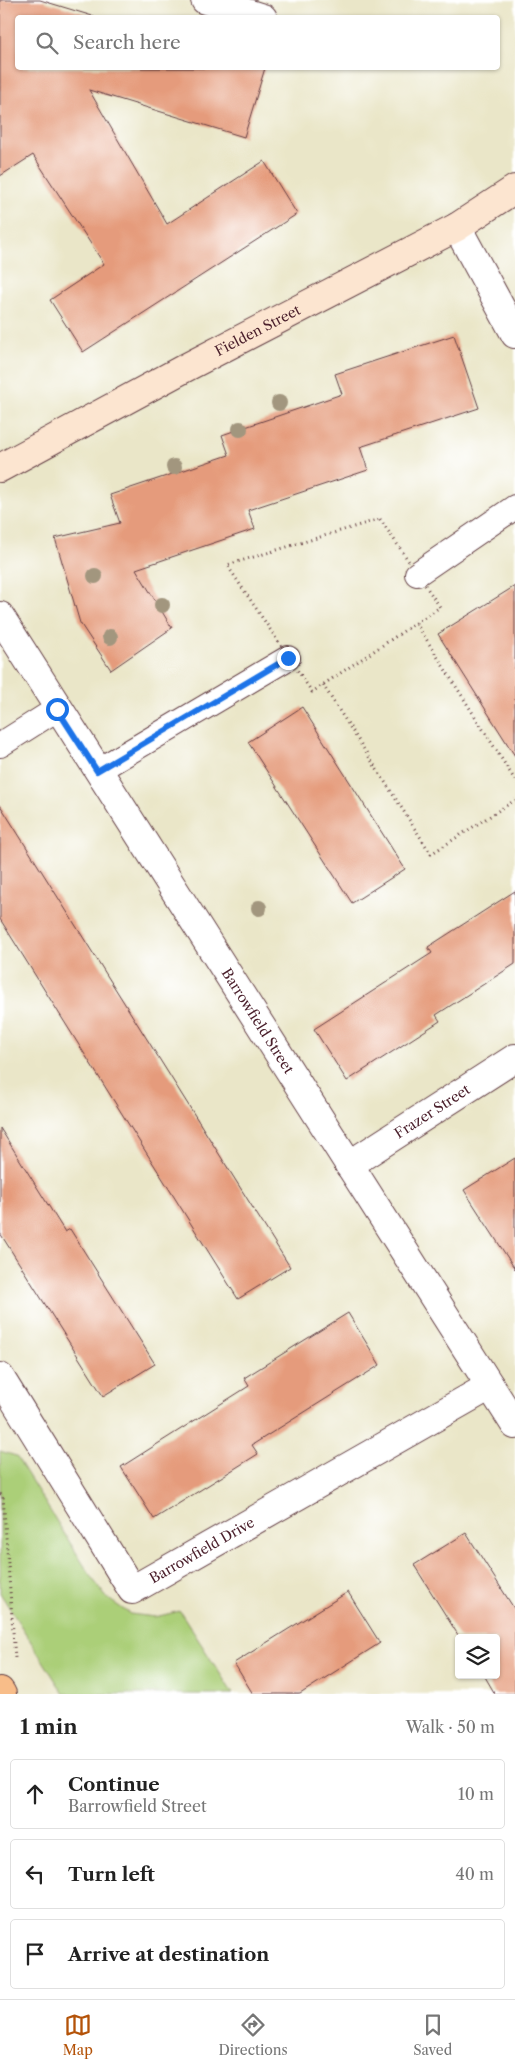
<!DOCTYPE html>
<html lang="en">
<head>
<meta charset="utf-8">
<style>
  :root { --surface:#fff; --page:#f6f6f6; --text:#222; --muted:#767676; --line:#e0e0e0; --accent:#b45309 }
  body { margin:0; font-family:"Libre Caslon Text",serif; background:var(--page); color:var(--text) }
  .controls { position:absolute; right:15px; bottom:15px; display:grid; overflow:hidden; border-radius:5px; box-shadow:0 1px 4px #0004 }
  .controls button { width:45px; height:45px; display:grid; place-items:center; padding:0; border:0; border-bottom:1px solid var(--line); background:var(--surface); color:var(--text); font:25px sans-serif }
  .stop { position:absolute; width:15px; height:15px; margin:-11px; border:4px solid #1a73e8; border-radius:50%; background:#fff }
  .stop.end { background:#1a73e8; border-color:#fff; box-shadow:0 1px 5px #0008 }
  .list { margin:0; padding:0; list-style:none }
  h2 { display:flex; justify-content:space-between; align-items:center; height:65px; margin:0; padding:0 20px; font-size:21px }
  h2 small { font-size:16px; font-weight:400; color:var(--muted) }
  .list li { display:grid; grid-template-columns:32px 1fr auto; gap:15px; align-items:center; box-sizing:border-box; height:70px; margin:0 10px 10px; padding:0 10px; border:1px solid var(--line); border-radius:5px }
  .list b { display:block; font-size:19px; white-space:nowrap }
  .list p { margin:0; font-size:16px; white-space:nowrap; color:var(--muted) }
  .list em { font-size:16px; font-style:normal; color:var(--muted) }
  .icon { flex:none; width:28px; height:28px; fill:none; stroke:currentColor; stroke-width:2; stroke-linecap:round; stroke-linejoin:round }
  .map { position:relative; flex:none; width:515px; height:1694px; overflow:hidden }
  .search { position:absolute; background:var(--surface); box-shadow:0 1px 4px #0004; left:15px; right:15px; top:15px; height:55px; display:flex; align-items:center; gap:12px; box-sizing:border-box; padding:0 18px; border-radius:5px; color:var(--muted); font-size:19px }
  .sheet { height:305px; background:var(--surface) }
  nav { display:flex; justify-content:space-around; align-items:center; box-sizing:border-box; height:70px; border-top:1px solid var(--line); background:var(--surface); font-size:14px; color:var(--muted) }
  nav a { display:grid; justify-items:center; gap:2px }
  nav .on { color:var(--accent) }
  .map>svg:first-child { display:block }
  .green { fill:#abcf78; stroke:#7a7752 }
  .building { fill:#e59b7b }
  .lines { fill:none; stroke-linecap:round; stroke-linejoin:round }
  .lane-casing { stroke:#623d43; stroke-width:26 }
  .street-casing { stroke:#623d43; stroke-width:30 }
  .secondary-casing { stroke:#623d43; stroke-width:30 }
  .primary-casing { stroke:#623d43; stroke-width:30 }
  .path { stroke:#623d43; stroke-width:3; stroke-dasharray:1 4; stroke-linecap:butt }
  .lane { stroke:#fff; stroke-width:24 }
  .street { stroke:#fff; stroke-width:28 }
  .secondary { stroke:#fce5d0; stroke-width:28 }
  .primary { stroke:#f8bd89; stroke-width:28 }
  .tree { fill:#a2967e }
  .route { stroke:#1a73e8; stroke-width:6 }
  .labels { text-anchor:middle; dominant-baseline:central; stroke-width:4.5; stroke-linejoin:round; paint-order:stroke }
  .street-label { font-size:14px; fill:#4a1f2b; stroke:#fff }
</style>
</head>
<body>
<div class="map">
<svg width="515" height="1694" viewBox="0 0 515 1694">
  <rect width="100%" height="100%" fill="#fff"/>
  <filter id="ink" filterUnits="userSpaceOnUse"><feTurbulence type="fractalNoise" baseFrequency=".02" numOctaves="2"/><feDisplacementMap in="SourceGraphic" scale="10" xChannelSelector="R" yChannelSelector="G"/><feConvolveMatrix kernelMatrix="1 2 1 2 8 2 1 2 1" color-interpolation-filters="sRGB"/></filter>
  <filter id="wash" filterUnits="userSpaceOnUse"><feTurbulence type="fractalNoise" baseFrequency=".0096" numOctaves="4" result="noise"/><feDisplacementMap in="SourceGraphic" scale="20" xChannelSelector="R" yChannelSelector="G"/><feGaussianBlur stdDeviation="1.12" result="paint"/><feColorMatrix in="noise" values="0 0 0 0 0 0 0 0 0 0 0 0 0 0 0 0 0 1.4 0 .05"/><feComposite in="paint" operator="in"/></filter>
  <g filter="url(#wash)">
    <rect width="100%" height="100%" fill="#eae6c8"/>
    <path class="green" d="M0,1451L16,1456L92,1578L107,1598L130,1614L155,1617L180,1611L233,1694H64L0,1593Z"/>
    <g id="blocks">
      <path class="building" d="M0,0H40L99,18H18V68H265L244,137L89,90L167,224L264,161L297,214L83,352L50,300L104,264L33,155L0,176Z
        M454,335L479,408L360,447L368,470L248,510L255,529L136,569L172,628L111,670L80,623L55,538L120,523L110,495L229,455L222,435L342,394L335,374Z
        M515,586V756L438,634Z
        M302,707L405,869L352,903L248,742Z
        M0,805L290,1267L238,1299L0,919Z
        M515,891V964L436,1015L440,1021L347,1081L314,1029L432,953L428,947Z
        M0,1128L65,1232L70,1229L155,1364L103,1396L0,1233Z
        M515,1158V1269L464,1190Z
        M348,1313L380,1365L252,1445L258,1454L154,1519L121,1467L249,1386L244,1378Z
        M466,1533L515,1610V1694H495L484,1675H496V1638H460L414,1565Z
        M348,1592L380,1643L300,1694H253L234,1663Z"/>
    </g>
  </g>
  <g filter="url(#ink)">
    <use href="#blocks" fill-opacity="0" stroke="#623d43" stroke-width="1"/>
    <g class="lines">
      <g class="lane-casing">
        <path id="lane" d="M417,574L515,507
          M0,745L57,709
          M97,771L288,658"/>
      </g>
      <g class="street-casing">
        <g id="street">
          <path d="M205,0L263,18"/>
          <path d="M457,227L515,334"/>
          <path id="s1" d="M0,616L515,1425"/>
          <path id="s2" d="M349,1165L515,1058"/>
          <path id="s3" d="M0,1377L132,1590L490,1386"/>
        </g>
      </g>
      <g class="secondary-casing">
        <g id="secondary">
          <path id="s4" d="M0,468L185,368L457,227L515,189"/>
        </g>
      </g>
      <g class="primary-casing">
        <path id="primary" d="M0,1691L2,1694"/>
      </g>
      <path class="path" d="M380,519L440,607L312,692L227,565Z
        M416,623L515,780
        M323,685L431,854L515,800
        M0,1494L3,1496L15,1658"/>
      <use href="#lane" class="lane"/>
      <use href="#street" class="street"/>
      <use href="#secondary" class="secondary"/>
      <use href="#primary" class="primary"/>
    </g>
    <g class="tree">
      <circle cx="279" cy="403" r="8"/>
      <circle cx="240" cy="429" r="8"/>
      <circle cx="174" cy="467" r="8"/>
      <circle cx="95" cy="576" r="8"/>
      <circle cx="162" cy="605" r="8"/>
      <circle cx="110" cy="637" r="8"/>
      <circle cx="259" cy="908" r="8"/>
    </g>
  </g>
  <g class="lines" filter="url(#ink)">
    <path class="route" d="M57,709L97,771L288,658"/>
  </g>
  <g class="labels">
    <g class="street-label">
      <text stroke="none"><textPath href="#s4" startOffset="292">Fielden Street</textPath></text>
      <text stroke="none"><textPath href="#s1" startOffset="480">Barrowfield Street</textPath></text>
      <text stroke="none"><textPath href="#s2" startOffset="99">Frazer Street</textPath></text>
      <text stroke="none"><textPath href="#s3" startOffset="331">Barrowfield Drive</textPath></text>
    </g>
  </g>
</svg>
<div class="controls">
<button><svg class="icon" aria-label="layers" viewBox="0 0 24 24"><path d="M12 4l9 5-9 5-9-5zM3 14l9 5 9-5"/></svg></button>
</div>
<div class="stop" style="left:57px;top:709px"></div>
<div class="stop end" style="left:288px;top:658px"></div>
<div class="search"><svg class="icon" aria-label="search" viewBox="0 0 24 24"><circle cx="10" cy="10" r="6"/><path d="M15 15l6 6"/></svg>Search here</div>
</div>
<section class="sheet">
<h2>1 min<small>Walk · 50 m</small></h2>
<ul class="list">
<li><svg class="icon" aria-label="ahead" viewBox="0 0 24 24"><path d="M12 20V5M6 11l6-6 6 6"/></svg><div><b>Continue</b><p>Barrowfield Street</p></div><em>10 m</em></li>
<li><svg class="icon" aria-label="left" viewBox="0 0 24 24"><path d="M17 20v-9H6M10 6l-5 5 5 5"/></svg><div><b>Turn left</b></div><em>40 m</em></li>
<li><svg class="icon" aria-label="arrive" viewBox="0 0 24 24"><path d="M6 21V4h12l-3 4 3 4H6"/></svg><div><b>Arrive at destination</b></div></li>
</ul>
</section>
<nav>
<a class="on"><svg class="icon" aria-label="map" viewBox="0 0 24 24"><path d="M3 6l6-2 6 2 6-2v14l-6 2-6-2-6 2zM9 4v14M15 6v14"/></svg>Map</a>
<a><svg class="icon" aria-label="directions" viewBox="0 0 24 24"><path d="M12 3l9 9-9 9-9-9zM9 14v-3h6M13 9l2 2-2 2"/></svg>Directions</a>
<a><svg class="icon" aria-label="saved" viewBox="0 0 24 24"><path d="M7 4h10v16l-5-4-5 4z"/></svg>Saved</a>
</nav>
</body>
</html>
